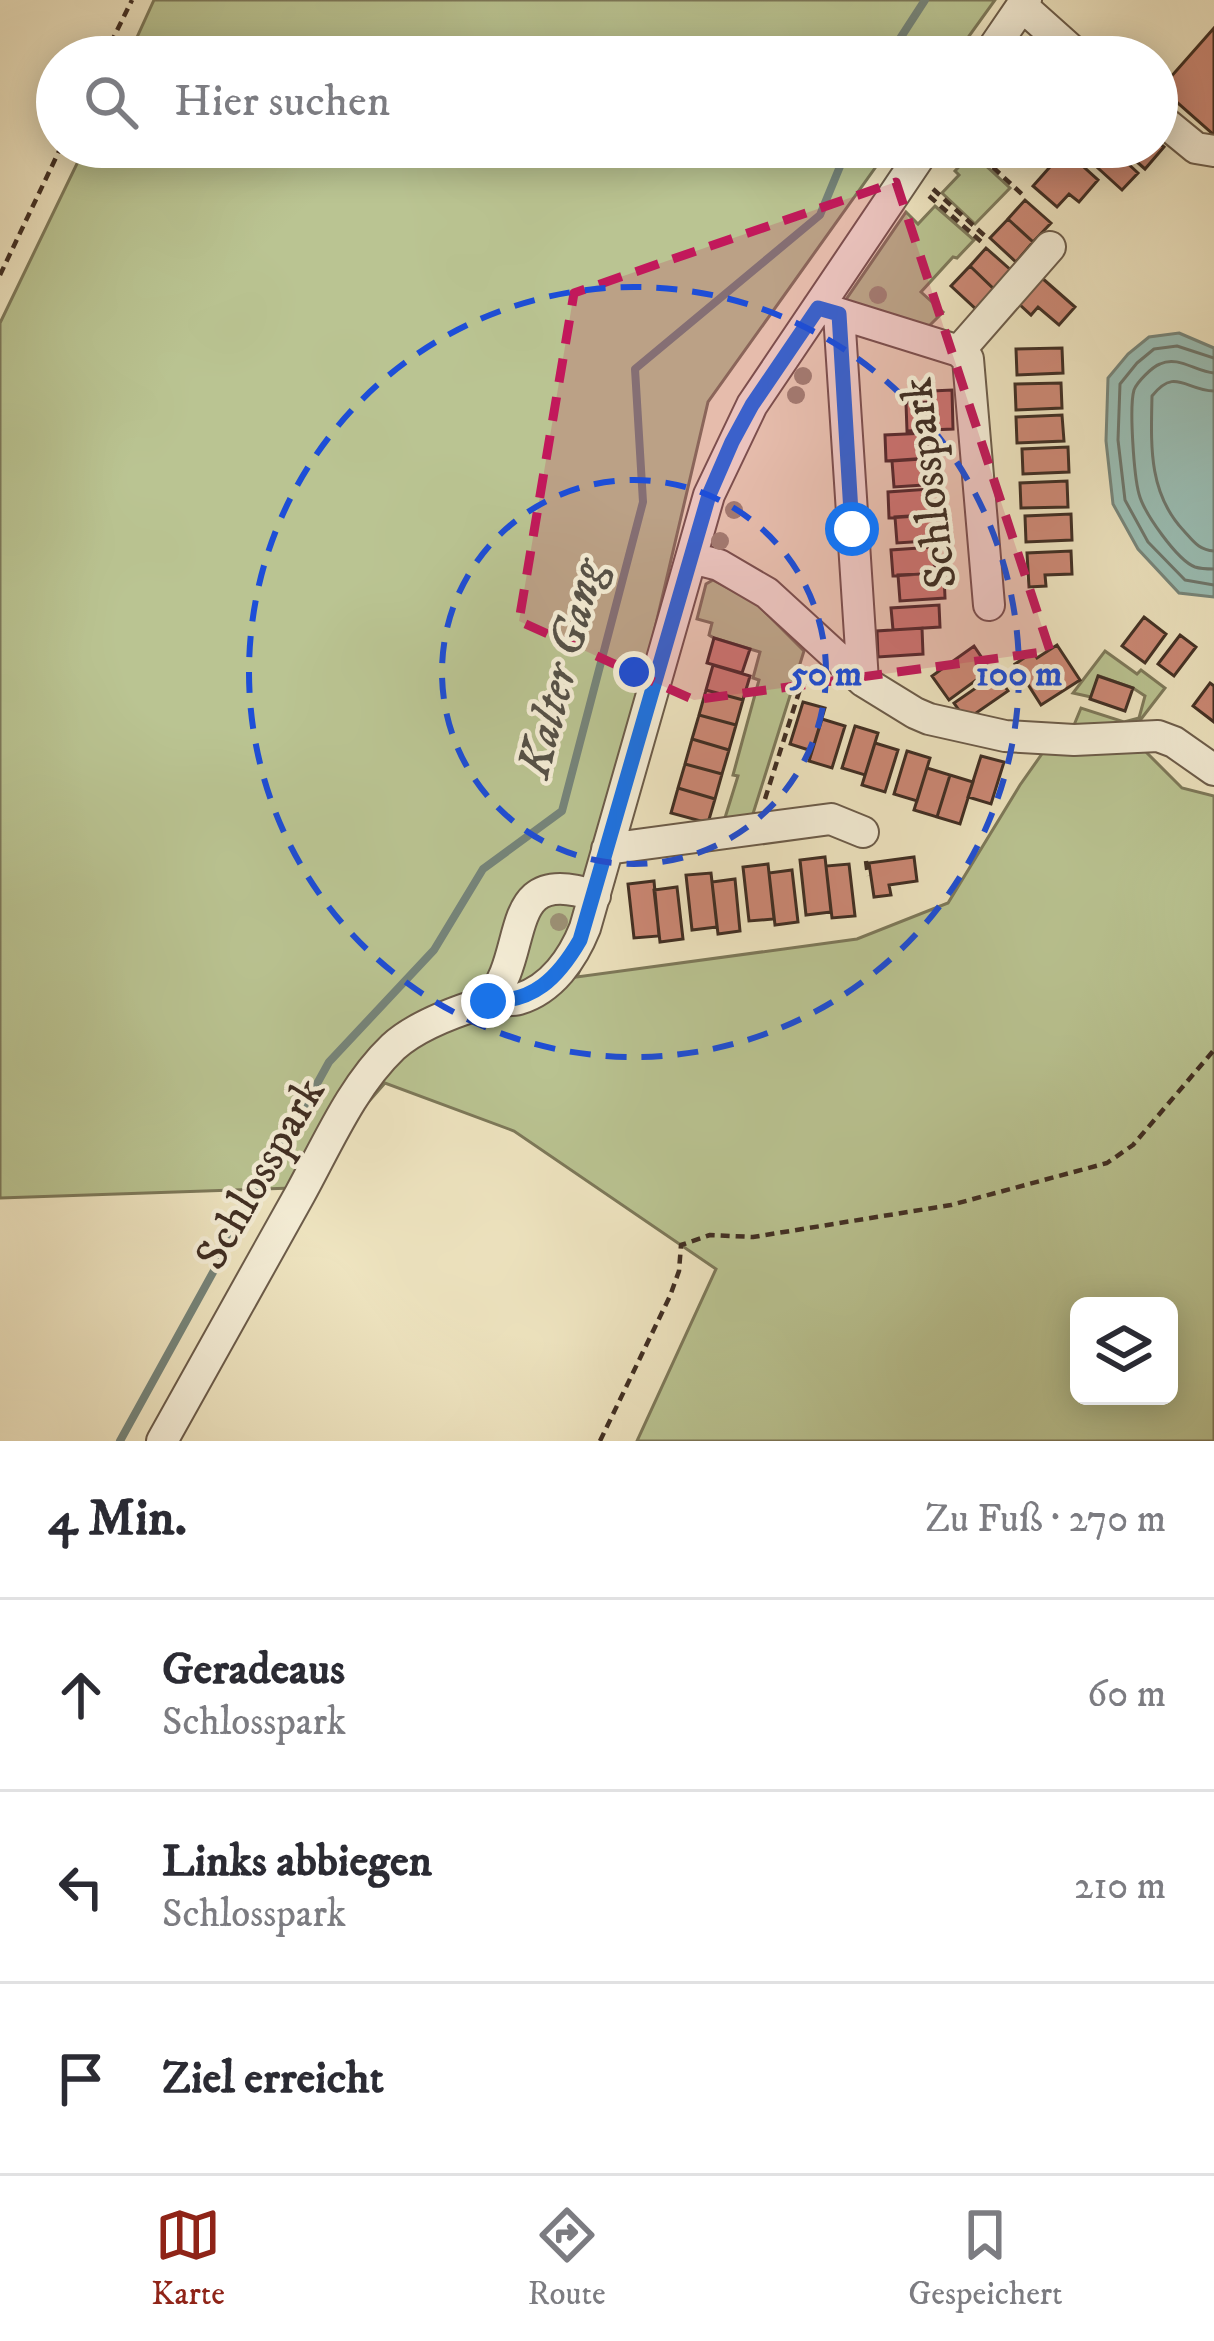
<!DOCTYPE html>
<html lang="de">
<head>
<meta charset="utf-8">
<style>
  :root { --surface:#fff; --page:#f7f7f7; --text:#2b2b33; --muted:#7c7c81; --line:#e1e1e2; --accent:#8f2418 }
  body { margin:0; font-family:"IM FELL DW Pica",serif; background:var(--page); color:var(--text) }
  .controls { position:absolute; right:36px; bottom:36px; display:grid; overflow:hidden; border-radius:18px; box-shadow:0 6px 30px #0003 }
  .controls button { width:108px; height:108px; display:grid; place-items:center; padding:0; border:0; border-bottom:3px solid var(--line); background:var(--surface); color:var(--text); font:60px sans-serif }
  .stop { position:absolute; width:36px; height:36px; margin:-27px; border:9px solid #1a73e8; border-radius:50%; background:#fff }
  .stop.end { background:#1a73e8; border-color:#fff; box-shadow:0 3px 12px #0008 }
  .list { margin:0; padding:0; list-style:none }
  h2 { display:flex; justify-content:space-between; align-items:center; height:156px; margin:0; padding:0 48px; font-size:51px }
  h2 small { font-size:39px; font-weight:400; color:var(--muted) }
  .list li { display:grid; grid-template-columns:78px 1fr auto; gap:36px; align-items:center; box-sizing:border-box; height:192px; padding:0 48px; border-top:3px solid var(--line) }
  .list b { display:block; font-size:45px; white-space:nowrap }
  .list p { margin:0; font-size:39px; white-space:nowrap; color:var(--muted) }
  .list em { font-size:39px; font-style:normal; color:var(--muted) }
  .icon { flex:none; width:66px; height:66px; fill:none; stroke:currentColor; stroke-width:2; stroke-linecap:round; stroke-linejoin:round }
  .map { position:relative; flex:none; width:1214px; height:1441px; overflow:hidden }
  .search { position:absolute; background:var(--surface); box-shadow:0 6px 30px #0003; left:36px; right:36px; top:36px; height:132px; display:flex; align-items:center; gap:30px; box-sizing:border-box; padding:0 42px; border-radius:66px; color:var(--muted); font-size:45px }
  .sheet { height:732px; background:var(--surface) }
  nav { display:flex; justify-content:space-around; align-items:center; box-sizing:border-box; height:168px; border-top:3px solid var(--line); background:var(--surface); font-size:33px; color:var(--muted) }
  nav a { display:grid; justify-items:center; gap:6px }
  nav .on { color:var(--accent) }
  .map>svg:first-child { display:block }
  .green { fill:#bac492; stroke:#7d795a; stroke-width:3; fill-rule:evenodd }
  .water { fill:#9abfb6; stroke:#76857b; stroke-width:3 }
  .lines { fill:none; stroke-linecap:round; stroke-linejoin:round }
  .shore { stroke:#6d766c; stroke-width:3 }
  .stream { stroke:#76857b; stroke-width:8 }
  .building { fill:#cc8875; stroke:#402e23; stroke-width:3 }
  .minor-casing { stroke:#6c5c4a; stroke-width:34 }
  .path { stroke:#402e23; stroke-width:4.5; stroke-dasharray:9 6; stroke-linecap:butt }
  .minor { stroke:#f5eed7; stroke-width:30 }
  .tree { fill:#9c9176 }
  .route { stroke:#1a73e8; stroke-width:15 }
  .marked { fill:#c2185b; fill-opacity:0.2; stroke:#c2185b; stroke-width:9; stroke-dasharray:24 15; stroke-linejoin:round }
  .ring { fill:none; stroke:#1d4ed8; stroke-width:6; stroke-dasharray:21 15 }
  .labels { text-anchor:middle; dominant-baseline:central; stroke-width:9; stroke-linejoin:round; paint-order:stroke }
  .street-label { font-size:45px; fill:#402e23; stroke:#f5eed7 }
  .water-label { font-size:48px; font-style:italic; fill:#565248; stroke:#f5eed7 }
  .centre { fill:#1d4ed8; stroke:#f5eed7; stroke-width:6 }
  .ring-label { font-size:36px; text-anchor:middle; font-weight:bold; fill:#1d4ed8; stroke:#f5eed7; stroke-width:9; stroke-linejoin:round; paint-order:stroke }
</style>
</head>
<body>
<div class="map">
<svg width="1214" height="1441" viewBox="0 0 1214 1441">
  <rect width="100%" height="100%" fill="#efe5c1"/>
  <filter id="stains"><feTurbulence type="fractalNoise" baseFrequency=".00167" numOctaves="4"/><feColorMatrix values="0 0 0 0 .2 0 0 0 0 .09 0 0 0 0 .02 0 0 0 .5 -.17"/></filter>
  <radialGradient id="worn" r=".72"><stop offset=".6" stop-color="#630" stop-opacity="0"/><stop offset="1" stop-color="#630" stop-opacity=".3"/></radialGradient>
  <path class="green" d="M154,0H995L954,57H128Z
    M85,147H890L708,402L629,739L614,882L577,977L857,939L948,903L1020,785L1044,751L1139,745L1182,788L1214,796V1441H637L716,1269L514,1131L385,1083L293,1188L0,1198V323ZM1079,1306H1169V1396H1079Z
    M972,153L1010,188L975,224L942,193L959,175L955,171Z
    M935,206L974,240L957,258L953,257L921,292L943,312L926,329L845,301L906,212L918,224Z
    M713,580L756,603L804,651L752,817L724,821L738,776L733,775L759,680L753,678L760,652L714,638L709,635L712,623L697,619L706,584Z
    M1105,651L1137,674L1141,670L1165,688L1138,723L1072,730L1081,708L1124,722L1139,718L1145,696L1133,688L1099,676L1091,697L1073,693Z"/>
  <path class="water" d="M1179,333L1214,348V597L1179,593L1138,549L1113,504L1106,441L1108,378L1128,354L1149,337Z"/>
  <g class="lines">
    <path class="shore" d="M1214,358L1177,346L1154,349L1137,363L1120,384L1118,440L1125,500L1148,542L1185,580L1214,585
      M1214,373C1196,372 1178,355 1160,364C1152,367 1137,382 1134,390C1129,407 1134,476 1139,494C1144,513 1177,560 1195,567C1201,569 1208,569 1214,569
      M1214,391C1185,390 1175,367 1152,396C1151,445 1148,493 1184,531C1194,542 1199,550 1214,551"/>
    <path class="stream" d="M888,57L925,0
      M120,1441L329,1062L434,950L483,869L562,811L643,502L635,369L820,215L848,147"/>
  </g>
  <path class="building" d="M1214,28V135L1161,88Z
    M1157,141L1164,147L1145,169L1120,147H1157Z
    M1099,147H1110L1138,173L1122,190L1088,159Z
    M1065,150L1098,180L1079,202L1069,194L1057,207L1033,186Z
    M1025,200L1051,223L1033,242L1008,219Z
    M1008,219L1033,242L1016,262L990,238Z
    M986,248L1012,271L995,290L970,266Z
    M970,266L995,290L977,310L951,286Z
    M1042,278L1075,307L1059,325L1038,307L1031,315L1019,304Z
    M1062,348L1063,373L1017,375L1016,349Z
    M1061,383L1062,408L1016,410L1015,384Z
    M952,390L953,429L907,431L906,403L933,402L932,391Z
    M1062,415L1064,441L1017,443L1016,417Z
    M927,433L929,458L886,461L885,435Z
    M1068,447L1069,472L1023,474L1022,449Z
    M937,458L939,484L894,487L892,461Z
    M1067,481L1068,507L1021,508L1020,483Z
    M930,489L931,515L889,518L888,492Z
    M940,514L942,540L897,543L895,517Z
    M1071,514L1072,540L1026,542L1025,516Z
    M933,547L935,573L893,576L891,550Z
    M1071,551L1072,574L1045,575L1046,586L1029,587L1027,553Z
    M944,573L945,598L900,601L898,575Z
    M939,605L940,627L893,630L891,608Z
    M1144,617L1166,634L1145,663L1122,646Z
    M922,628L923,654L878,657L877,631Z
    M1180,635L1196,647L1174,676L1158,664Z
    M714,638L750,649L742,673L707,663Z
    M1057,645L1080,680L1041,705L1015,664L1033,652L1037,658Z
    M974,646L990,670L949,700L932,676Z
    M713,665L750,676L743,700L706,690Z
    M996,674L1008,691L966,720L954,703Z
    M1098,676L1133,688L1125,711L1090,699Z
    M1210,683L1214,686V722L1193,706Z
    M706,690L743,700L736,725L699,715Z
    M803,702L825,708L812,751L790,744Z
    M699,715L736,725L729,750L692,739Z
    M822,719L845,726L832,768L809,761Z
    M855,726L878,733L865,775L842,768Z
    M692,739L729,750L722,774L685,764Z
    M875,743L898,750L885,792L862,785Z
    M907,751L930,758L917,801L894,794Z
    M981,756L1004,762L991,804L968,797Z
    M685,764L722,774L715,799L678,788Z
    M927,768L950,775L937,817L914,810Z
    M950,775L973,782L960,824L937,817Z
    M678,788L715,799L708,823L671,813Z
    M825,857L831,912L806,915L800,860Z
    M914,857L917,881L889,885L891,895L874,897L869,863Z
    M768,864L774,919L749,921L743,867Z
    M849,864L855,916L832,918L826,866Z
    M792,870L798,922L775,925L769,873Z
    M711,873L717,927L692,930L686,875Z
    M735,879L740,931L718,934L712,882Z
    M654,881L659,936L634,938L628,884Z
    M677,887L683,939L660,942L654,890Z"/>
  <g class="lines">
    <g class="minor-casing">
      <path id="minor" d="M1022,6L1079,57
        M987,57L1026,0
        M1157,116L1196,148L1214,151
        M818,307L959,351L968,359L989,605
        M839,314L863,681
        M959,351L1050,247
        M692,558L719,565L767,593L863,681L915,713L929,719L1005,736L1074,740L1158,736L1174,742L1214,770
        M607,849L831,819L863,832
        M488,1001C532,956 498,862 595,896
        M162,1441C208,1359 254,1276 300,1194C327,1145 352,1086 393,1047C416,1026 454,1012 483,1003C494,999 507,1002 519,999C552,989 573,958 585,928L709,495L752,405L926,147"/>
    </g>
    <path class="path" d="M104,57L132,0
      M971,147L1025,197
      M933,189L985,236
      M929,196L985,245
      M0,275L61,147
      M765,799L807,667
      M866,861L868,876
      M600,1441L670,1296L679,1271L681,1245L710,1235L753,1237L951,1205L1107,1163L1133,1145L1214,1050"/>
    <use href="#minor" class="minor"/>
  </g>
  <g class="tree">
    <circle cx="878" cy="295" r="9"/>
    <circle cx="803" cy="376" r="9"/>
    <circle cx="796" cy="395" r="9"/>
    <circle cx="734" cy="510" r="9"/>
    <circle cx="720" cy="541" r="9"/>
    <circle cx="559" cy="922" r="9"/>
  </g>
  <g class="lines">
    <path class="route" d="M488,1001C533,1003 558,978 580,940L709,495L732,442L752,405L818,308L839,314L852,529"/>
  </g>
  <path class="marked" d="M896,182L1050,651L694,700L519,621L574,293Z"/>
  <g class="ring">
    <circle cx="634" cy="672" r="192"/>
    <circle cx="634" cy="672" r="385"/>
  </g>
  <g class="labels">
    <g class="street-label">
      <text transform="translate(930 483) rotate(-97)">Schlosspark</text>
      <text transform="translate(261 1174) rotate(-60)">Schlosspark</text>
    </g>
    <g class="water-label">
      <text transform="translate(562 669) rotate(-75)">Kalter Gang</text>
    </g>
  </g>
  <circle cx="634" cy="672" r="18" class="centre"/>
  <g class="ring-label">
    <text x="826" y="685">50 m</text>
    <text x="1019" y="685">100 m</text>
  </g>
  <rect width="100%" height="100%" filter="url(#stains)"/>
  <rect width="100%" height="100%" fill="url(#worn)"/>
</svg>
<div class="controls">
<button><svg class="icon" aria-label="layers" viewBox="0 0 24 24"><path d="M12 4l9 5-9 5-9-5zM3 14l9 5 9-5"/></svg></button>
</div>
<div class="stop" style="left:852px;top:529px"></div>
<div class="stop end" style="left:488px;top:1001px"></div>
<div class="search"><svg class="icon" aria-label="search" viewBox="0 0 24 24"><circle cx="10" cy="10" r="6"/><path d="M15 15l6 6"/></svg>Hier suchen</div>
</div>
<section class="sheet">
<h2>4 Min.<small>Zu Fuß · 270 m</small></h2>
<ul class="list">
<li><svg class="icon" aria-label="ahead" viewBox="0 0 24 24"><path d="M12 20V5M6 11l6-6 6 6"/></svg><div><b>Geradeaus</b><p>Schlosspark</p></div><em>60 m</em></li>
<li><svg class="icon" aria-label="left" viewBox="0 0 24 24"><path d="M17 20v-9H6M10 6l-5 5 5 5"/></svg><div><b>Links abbiegen</b><p>Schlosspark</p></div><em>210 m</em></li>
<li><svg class="icon" aria-label="arrive" viewBox="0 0 24 24"><path d="M6 21V4h12l-3 4 3 4H6"/></svg><div><b>Ziel erreicht</b></div></li>
</ul>
</section>
<nav>
<a class="on"><svg class="icon" aria-label="map" viewBox="0 0 24 24"><path d="M3 6l6-2 6 2 6-2v14l-6 2-6-2-6 2zM9 4v14M15 6v14"/></svg>Karte</a>
<a><svg class="icon" aria-label="directions" viewBox="0 0 24 24"><path d="M12 3l9 9-9 9-9-9zM9 14v-3h6M13 9l2 2-2 2"/></svg>Route</a>
<a><svg class="icon" aria-label="saved" viewBox="0 0 24 24"><path d="M7 4h10v16l-5-4-5 4z"/></svg>Gespeichert</a>
</nav>
</body>
</html>
